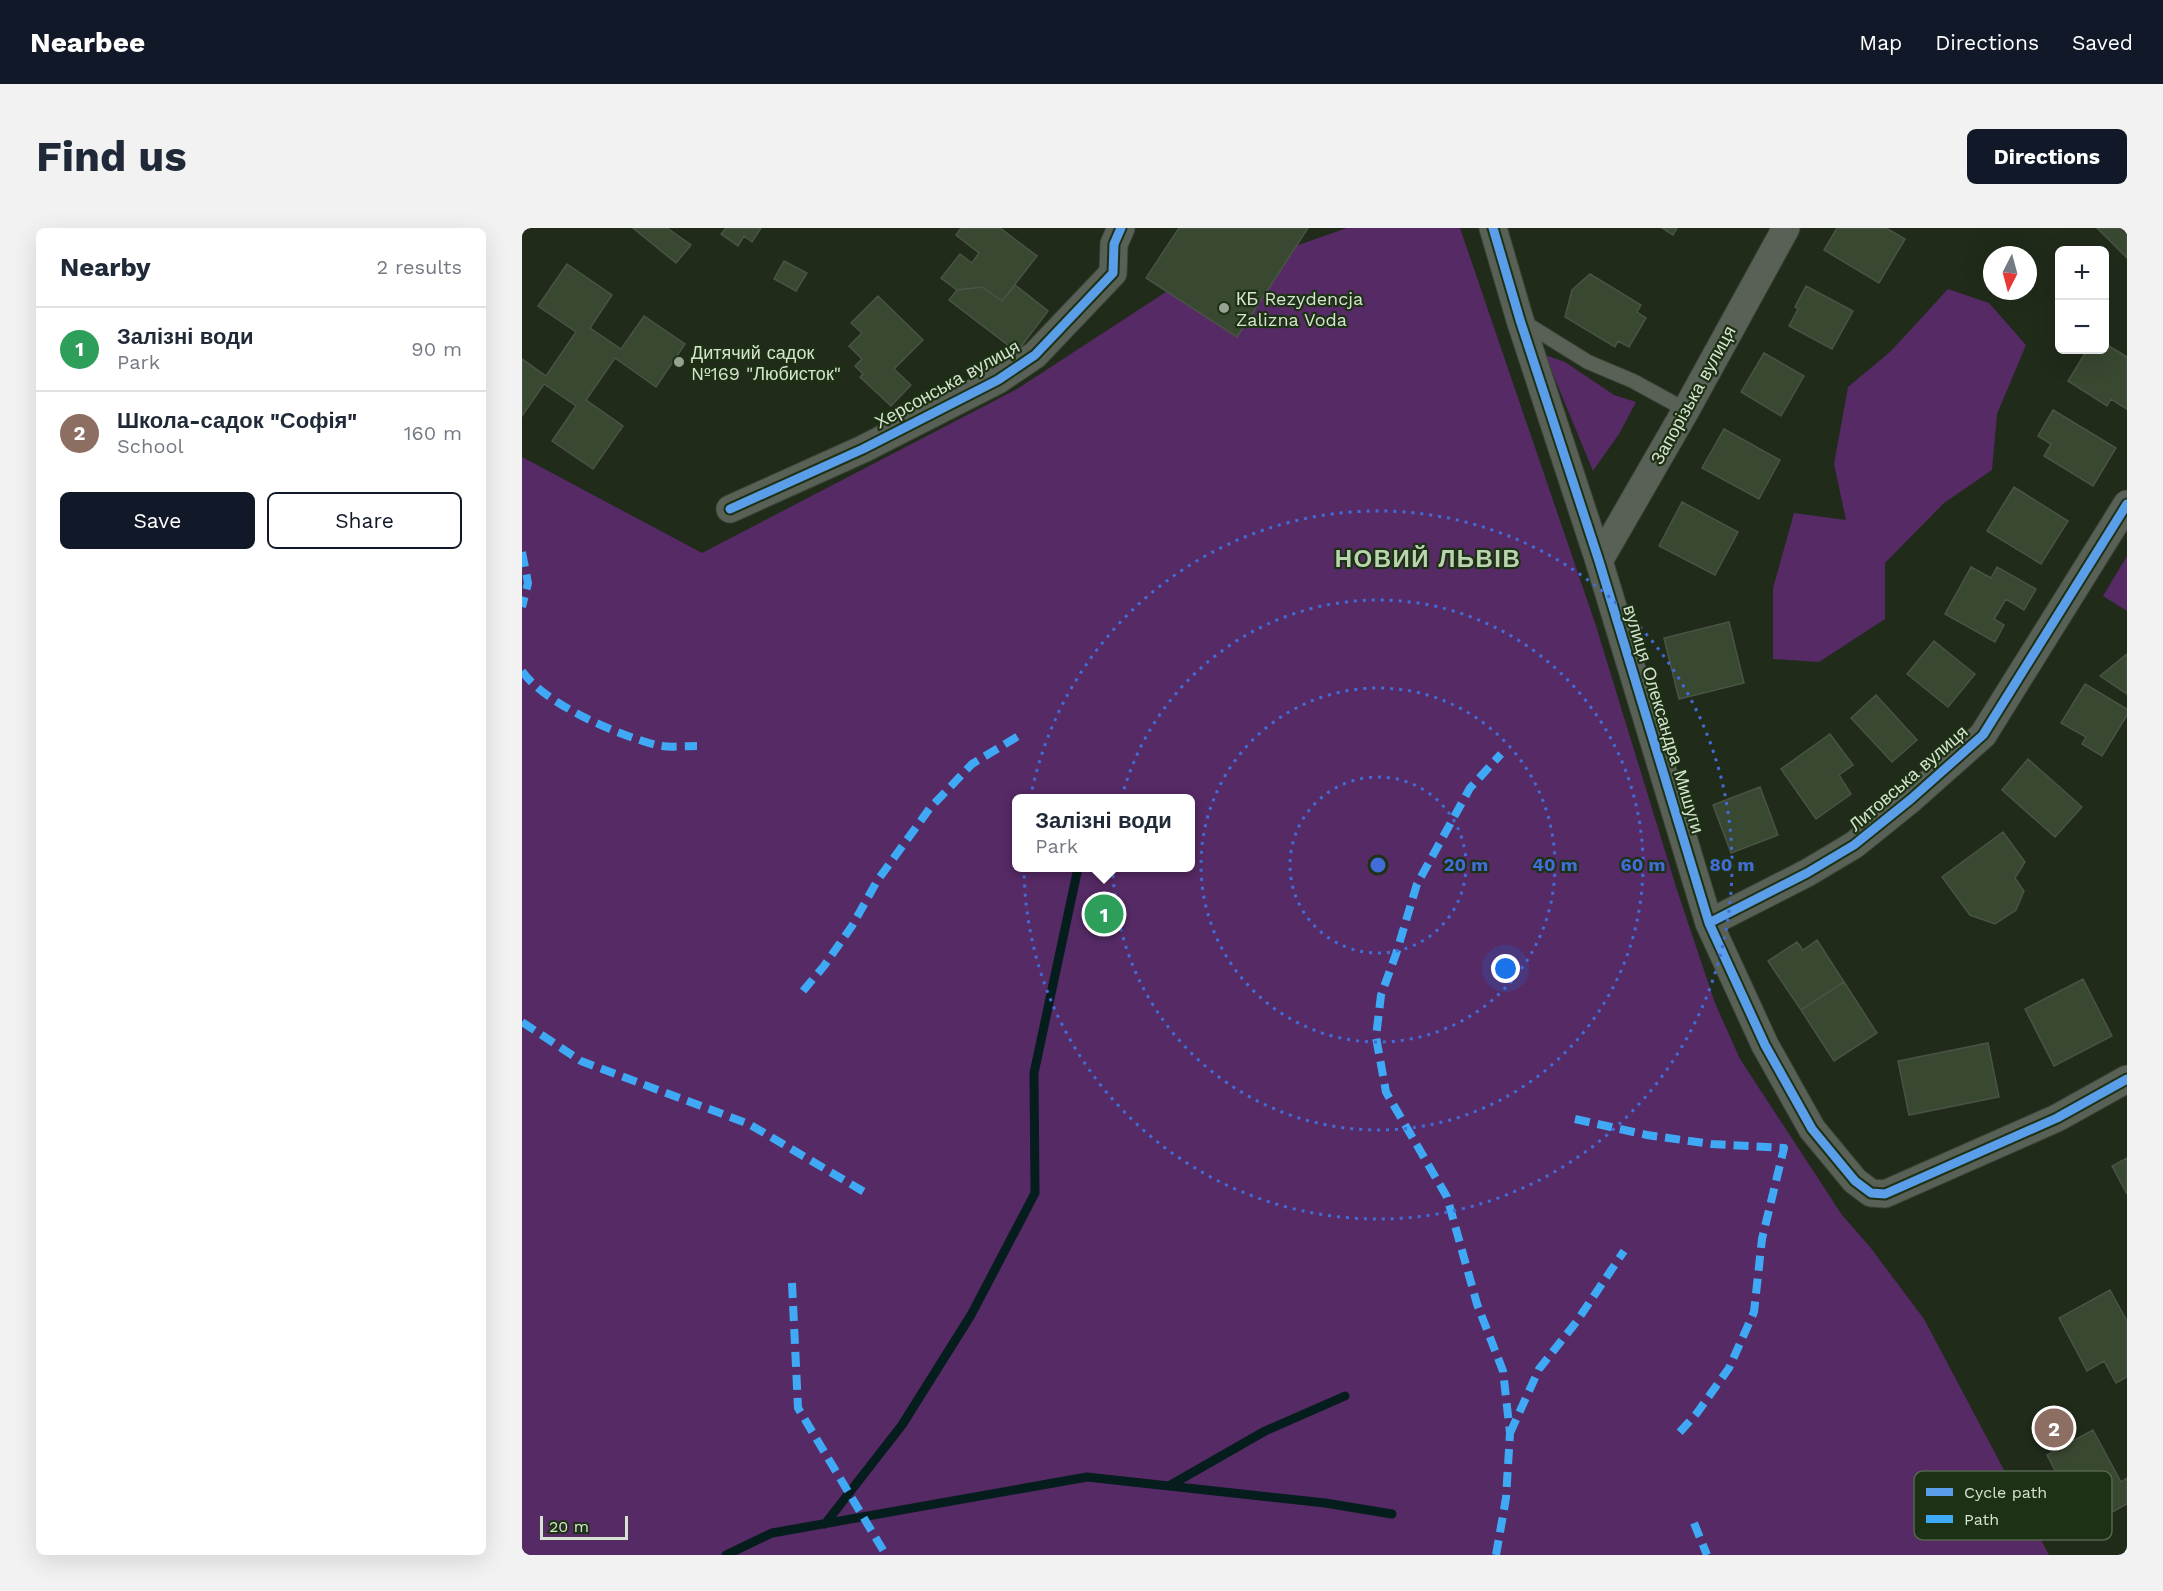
<!DOCTYPE html>
<html lang="en">
<head>
<meta charset="utf-8">
<style>
  :root { --surface:#fff; --page:#f2f2f3; --text:#1f2937; --muted:#747a83; --line:#e0e1e3; --accent:#111827 }
  body { margin:0; font-family:"Work Sans",sans-serif; background:var(--page); color:var(--text) }
  .controls { position:absolute; right:18px; top:18px; display:grid; overflow:hidden; border-radius:9px; box-shadow:0 6px 24px #0002 }
  .controls button { width:54px; height:54px; display:grid; place-items:center; padding:0; border:0; border-bottom:2px solid var(--line); background:var(--surface); color:var(--text); font:30px sans-serif }
  .compass { position:absolute; left:1461px; top:18px; width:54px; height:54px; border-radius:50%; background:var(--surface); box-shadow:0 6px 24px #0002; rotate:186deg }
  .scale { position:absolute; left:18px; bottom:15px; width:88px; box-sizing:border-box; padding-left:6px; border:3px solid #d6e3d1; border-top:0; font-size:16px; line-height:21px; white-space:nowrap; color:#d6e3d1; -webkit-text-stroke:4px #1d3114; paint-order:stroke }
  .you { position:absolute; left:984px; top:741px; width:21px; height:21px; margin:-15px; border:4px solid #fff; border-radius:50%; background:#1a73e8; box-shadow:0 0 0 9px #1a73e833 }
  .badge { display:grid; place-items:center; width:39px; height:39px; border-radius:50%; background:var(--accent); color:#fff; font-size:20px; font-weight:700 }
  .pin { position:absolute; translate:-50% -50%; border:3px solid #fff; box-shadow:0 2px 6px #0006 }
  .popup { position:absolute; left:490px; top:566px; width:183px; height:78px; box-sizing:border-box; display:grid; place-content:center; border-radius:9px; background:var(--surface); filter:drop-shadow(0 2px 4px #0005); font-size:20px; white-space:nowrap; color:var(--muted) }
  .popup b { font-size:22px; color:var(--text) }
  .popup::after { content:''; position:absolute; left:50%; top:100%; margin-left:-12px; border:12px solid transparent; border-top-color:var(--surface) }
  .list { margin:0; padding:0; list-style:none }
  h2 { display:flex; justify-content:space-between; align-items:center; height:78px; margin:0; padding:0 24px; font-size:26px }
  h2 small { font-size:20px; font-weight:400; color:var(--muted) }
  .list li { display:grid; grid-template-columns:39px 1fr auto; gap:18px; align-items:center; box-sizing:border-box; height:84px; padding:0 24px; border-top:2px solid var(--line) }
  .list b { display:block; font-size:22px; white-space:nowrap }
  .list p { margin:0; font-size:20px; white-space:nowrap; color:var(--muted) }
  .list em { font-size:20px; font-style:normal; color:var(--muted) }
  .actions { display:flex; gap:12px; padding:18px 24px }
  .actions a { flex:1; padding:14px 0; border:2px solid var(--accent); border-radius:9px; text-align:center; font-size:21px; color:var(--accent) }
  .actions .main { background:var(--accent); color:#fff }
  .map { position:relative; flex:none; width:1605px; height:1327px; overflow:hidden; border-radius:9px }
  header { display:flex; align-items:center; gap:36px; box-sizing:border-box; height:84px; padding:0 30px; background:var(--accent); color:#fff }
  header strong { font-size:28px }
  nav { display:flex; gap:33px; margin-inline-start:auto; font-size:21px }
  .intro { display:flex; align-items:center; justify-content:space-between; box-sizing:border-box; height:144px; padding:0 36px }
  h1 { margin:0; font-size:42px }
  .button { padding:15px 27px; border-radius:9px; background:var(--accent); color:#fff; font-size:21px; font-weight:700 }
  main { display:flex; gap:36px; padding:0 36px }
  aside { flex:1; background:var(--surface); border-radius:9px; box-shadow:0 6px 24px #0002 }
  .map>svg:first-child { display:block }
  .green { fill:#562a65; fill-rule:evenodd }
  .lines { fill:none; stroke-linecap:round; stroke-linejoin:round }
  .stream { stroke:#061d1d; stroke-width:9 }
  .building { fill:#394831; stroke:#4a5345; stroke-width:1.5 }
  .lane-casing { stroke:#3b4437; stroke-width:16 }
  .street-casing { stroke:#3b4437; stroke-width:29 }
  .lane { stroke:#596156; stroke-width:14 }
  .street { stroke:#596156; stroke-width:27 }
  .quiet { stroke:#3fa9f5; stroke-width:8; stroke-dasharray:15 8; stroke-linecap:butt }
  .cycleway-casing { stroke:#1d3114; stroke-width:13 }
  .cycleway { stroke:#5a9eea; stroke-width:9 }
  .ring { fill:none; stroke:#426cd7; stroke-width:3; stroke-dasharray:3 6 }
  .poi-dot { fill:#96a391; stroke:#1d3114; stroke-width:2 }
  .labels { text-anchor:middle; dominant-baseline:central; stroke-width:4.5; stroke-linejoin:round; paint-order:stroke }
  .poi-label { font-size:18px; fill:#d6e3d1; stroke:#1d3114; text-anchor:start }
  .street-label { font-size:18px; fill:#d6e3d1; stroke:#1d3114 }
  .district-label { font-size:24px; font-weight:bold; letter-spacing:1.5px; fill:#bad4b0; stroke:#1d3114 }
  .key { fill:#1d3114; stroke:#54664d; stroke-width:1.5 }
  .key-label { font-size:16px; fill:#d6e3d1 }
  .centre { fill:#426cd7; stroke:#1d3114; stroke-width:3 }
  .ring-label { font-size:18px; text-anchor:middle; font-weight:bold; fill:#426cd7; stroke:#1d3114; stroke-width:4.5; stroke-linejoin:round; paint-order:stroke }
</style>
</head>
<body>
<header>
<strong>Nearbee</strong>
<nav><a>Map</a><a>Directions</a><a>Saved</a></nav>
</header>
<div class="intro"><h1>Find us</h1><a class="button">Directions</a></div>
<main>
<aside>
<h2>Nearby<small>2 results</small></h2>
<ul class="list">
<li><span class="badge" style="background:#2e9e5b">1</span><div><b>Залізні води</b><p>Park</p></div><em>90 m</em></li>
<li><span class="badge" style="background:#8d6e63">2</span><div><b>Школа-садок &quot;Софія&quot;</b><p>School</p></div><em>160 m</em></li>
</ul>
<div class="actions"><a class="main">Save</a><a>Share</a></div>
</aside>
<div class="map">
<svg width="1605" height="1327" viewBox="0 0 1605 1327">
  <rect width="100%" height="100%" fill="#202b1a"/>
  <path class="green" d="M825,0H938L1074,398L1155,662L1193,775L1218,831L1320,987L1348,1019L1402,1091L1527,1327H0V229L180,325L495,161L647,62ZM495,570H669V640H495Z
    M1426,61L1467,75L1504,117L1475,186L1470,242L1422,275L1363,335V391L1297,434L1251,431V360L1272,285L1324,292L1312,236L1326,159L1369,123Z
    M1023,127L1043,134L1092,167L1114,174L1097,206L1071,243Z
    M1605,328V383L1581,368Z"/>
  <g class="lines">
    <path class="stream" d="M647,1258L743,1203L823,1168
      M303,1296L380,1197L449,1087L513,965L512,845L556,640
      M204,1327L250,1305L565,1249L803,1275L870,1286"/>
  </g>
  <path class="building" d="M111,0H145L169,17L154,35Z
    M204,0H239L230,14L222,8L216,18L199,6Z
    M439,0H478L515,28L480,73L460,59L435,62L419,50L438,26L450,35L457,25L434,7Z
    M657,0H786L715,109L624,50Z
    M1140,0H1155L1151,7Z
    M1315,0H1364L1383,11L1357,55L1302,22Z
    M1575,0H1605V30Z
    M262,33L285,45L274,63L252,51Z
    M45,36L90,67L68,100L99,121L122,88L163,116L134,159L93,130L64,172L101,198L71,241L30,213L54,178L22,156L0,188V131L24,148L54,104L16,78Z
    M1068,46L1119,77L1115,84L1124,90L1107,119L1096,113L1093,119L1043,89L1050,62Z
    M493,57L526,83L495,124L427,72L435,62L460,59L480,73Z
    M1284,58L1331,83L1310,121L1267,98L1276,81L1273,79Z
    M356,68L401,112L372,141L389,157L369,178L338,149L341,146L333,138L340,131L327,118L340,105L329,95Z
    M1582,115L1605,129V181L1589,171L1585,178L1546,153L1565,122H1582Z
    M1242,125L1282,148L1259,188L1219,164Z
    M1531,182L1594,220L1571,258L1522,228L1529,216L1516,208Z
    M1202,201L1258,232L1237,271L1180,240Z
    M1492,259L1546,293L1519,336L1465,303Z
    M1160,274L1216,304L1193,347L1137,318Z
    M1449,339L1469,350L1475,339L1514,361L1502,382L1484,371L1472,391L1482,397L1473,414L1423,386Z
    M1207,394L1222,455L1157,471L1142,410Z
    M1412,413L1453,446L1426,479L1385,446Z
    M1605,426V466L1578,448Z
    M1563,456L1605,481V487L1580,528L1560,516L1564,509L1539,495Z
    M1354,467L1395,512L1370,534L1329,490Z
    M1308,506L1331,537L1317,547L1329,566L1294,591L1259,541Z
    M1506,531L1560,579L1533,609L1480,562Z
    M1238,559L1256,607L1209,625L1191,577Z
    M1481,604L1503,634L1493,650L1502,663L1494,682L1473,696L1448,687L1420,649Z
    M1295,712L1322,754L1279,782L1246,733L1275,714L1281,722Z
    M1561,751L1590,808L1532,838L1503,781Z
    M1322,754L1355,805L1312,833L1279,782Z
    M1466,815L1477,869L1387,887L1376,833Z
    M1605,930V966L1590,938Z
    M1588,1062L1605,1093V1149L1594,1155L1582,1133L1565,1143L1537,1090Z
    M1571,1202L1599,1254L1605,1250V1276L1563,1299L1525,1227Z"/>
  <g class="lines">
    <g class="lane-casing">
      <path id="lane" d="M1000,93L1066,134L1111,153L1164,182"/>
    </g>
    <g class="street-casing">
      <path id="street" d="M971,0L998,92L1077,333L1187,695L1243,817L1290,901L1333,953L1349,965L1363,966L1535,890L1605,851
        M208,281L341,221L476,152L513,127L591,45L592,16L599,0
        M1077,333L1164,182L1264,0
        M1187,695L1285,645L1332,617L1389,571L1461,507L1605,276"/>
    </g>
    <use href="#lane" class="lane"/>
    <use href="#street" class="street"/>
    <path class="quiet" d="M0,324L6,355L0,379
      M0,443C24,477 94,506 134,517C146,520 162,518 175,518
      M281,763L302,738L330,698L355,653L408,580L450,536L498,507
      M0,794L59,833L227,896L344,965
      M1053,891L1125,907L1189,916L1262,920L1240,1011L1232,1084L1207,1140L1175,1185L1157,1205
      M270,1055L276,1180L364,1327
      M988,1205L1017,1141L1055,1093L1102,1023
      M1172,1295L1185,1327
      M974,1327L984,1270L988,1205L981,1143L955,1076L925,969L864,864L854,809L859,767L874,726L895,656L948,560L979,526"/>
    <g class="cycleway-casing">
      <path id="cycleway" d="M971,0L998,92L1077,333L1187,695L1243,817L1290,901L1333,953L1349,965L1363,966L1535,890L1605,851
        M208,281L341,221L476,152L513,127L591,45L592,16L599,0
        M1187,695L1285,645L1332,617L1389,571L1461,507L1605,276"/>
    </g>
    <use href="#cycleway" class="cycleway"/>
  </g>
  <g class="ring">
    <circle cx="856" cy="637" r="88"/>
    <circle cx="856" cy="637" r="177"/>
    <circle cx="856" cy="637" r="265"/>
    <circle cx="856" cy="637" r="354"/>
  </g>
  <g class="poi-dot">
    <circle cx="702" cy="80" r="6"/>
    <circle cx="157" cy="134" r="6"/>
  </g>
  <g class="labels">
    <g class="poi-label">
      <text x="714" y="70">КБ Rezydencja<tspan x="714" dy="21">Zalizna Voda</tspan></text>
      <text x="169" y="124">Дитячий садок<tspan x="169" dy="21">№169 "Любисток"</tspan></text>
    </g>
    <g class="street-label">
      <text transform="translate(425 156) rotate(-29)">Херсонська вулиця</text>
      <text transform="translate(1171 167) rotate(-61)">Запорізька вулиця</text>
      <text transform="translate(1142 491) rotate(73)">вулиця Олександра Мишуги</text>
      <text transform="translate(1386 550) rotate(-41)">Литовська вулиця</text>
    </g>
    <g class="district-label">
      <text x="906" y="331">НОВИЙ ЛЬВІВ</text>
    </g>
  </g>
  <rect x="1392" y="1243" width="198" height="69" rx="9" class="key"/>
  <rect x="1404" y="1260" width="27" height="8" fill="#5a9eea"/>
  <rect x="1404" y="1287" width="27" height="8" fill="#3fa9f5"/>
  <g class="key-label">
    <text x="1442" y="1270">Cycle path</text>
    <text x="1442" y="1297">Path</text>
  </g>
  <circle cx="856" cy="637" r="9" class="centre"/>
  <g class="ring-label">
    <text x="944" y="643">20 m</text>
    <text x="1033" y="643">40 m</text>
    <text x="1121" y="643">60 m</text>
    <text x="1210" y="643">80 m</text>
  </g>
</svg>
<div class="controls">
<button>+</button>
<button>−</button>
</div>
<svg class="compass" viewBox="-18 -18 36 36"><path d="M0-13l5 13h-10z" fill="#e53935"/><path d="M0 13l5-13h-10z" fill="#747a83"/></svg>
<div class="scale">20 m</div>
<div class="you"></div>
<div class="pin badge" style="left:582px;top:686px;background:#2e9e5b">1</div>
<div class="popup"><b>Залізні води</b>Park</div>
<div class="pin badge" style="left:1532px;top:1200px;background:#8d6e63">2</div>
</div>
</main>
</body>
</html>
